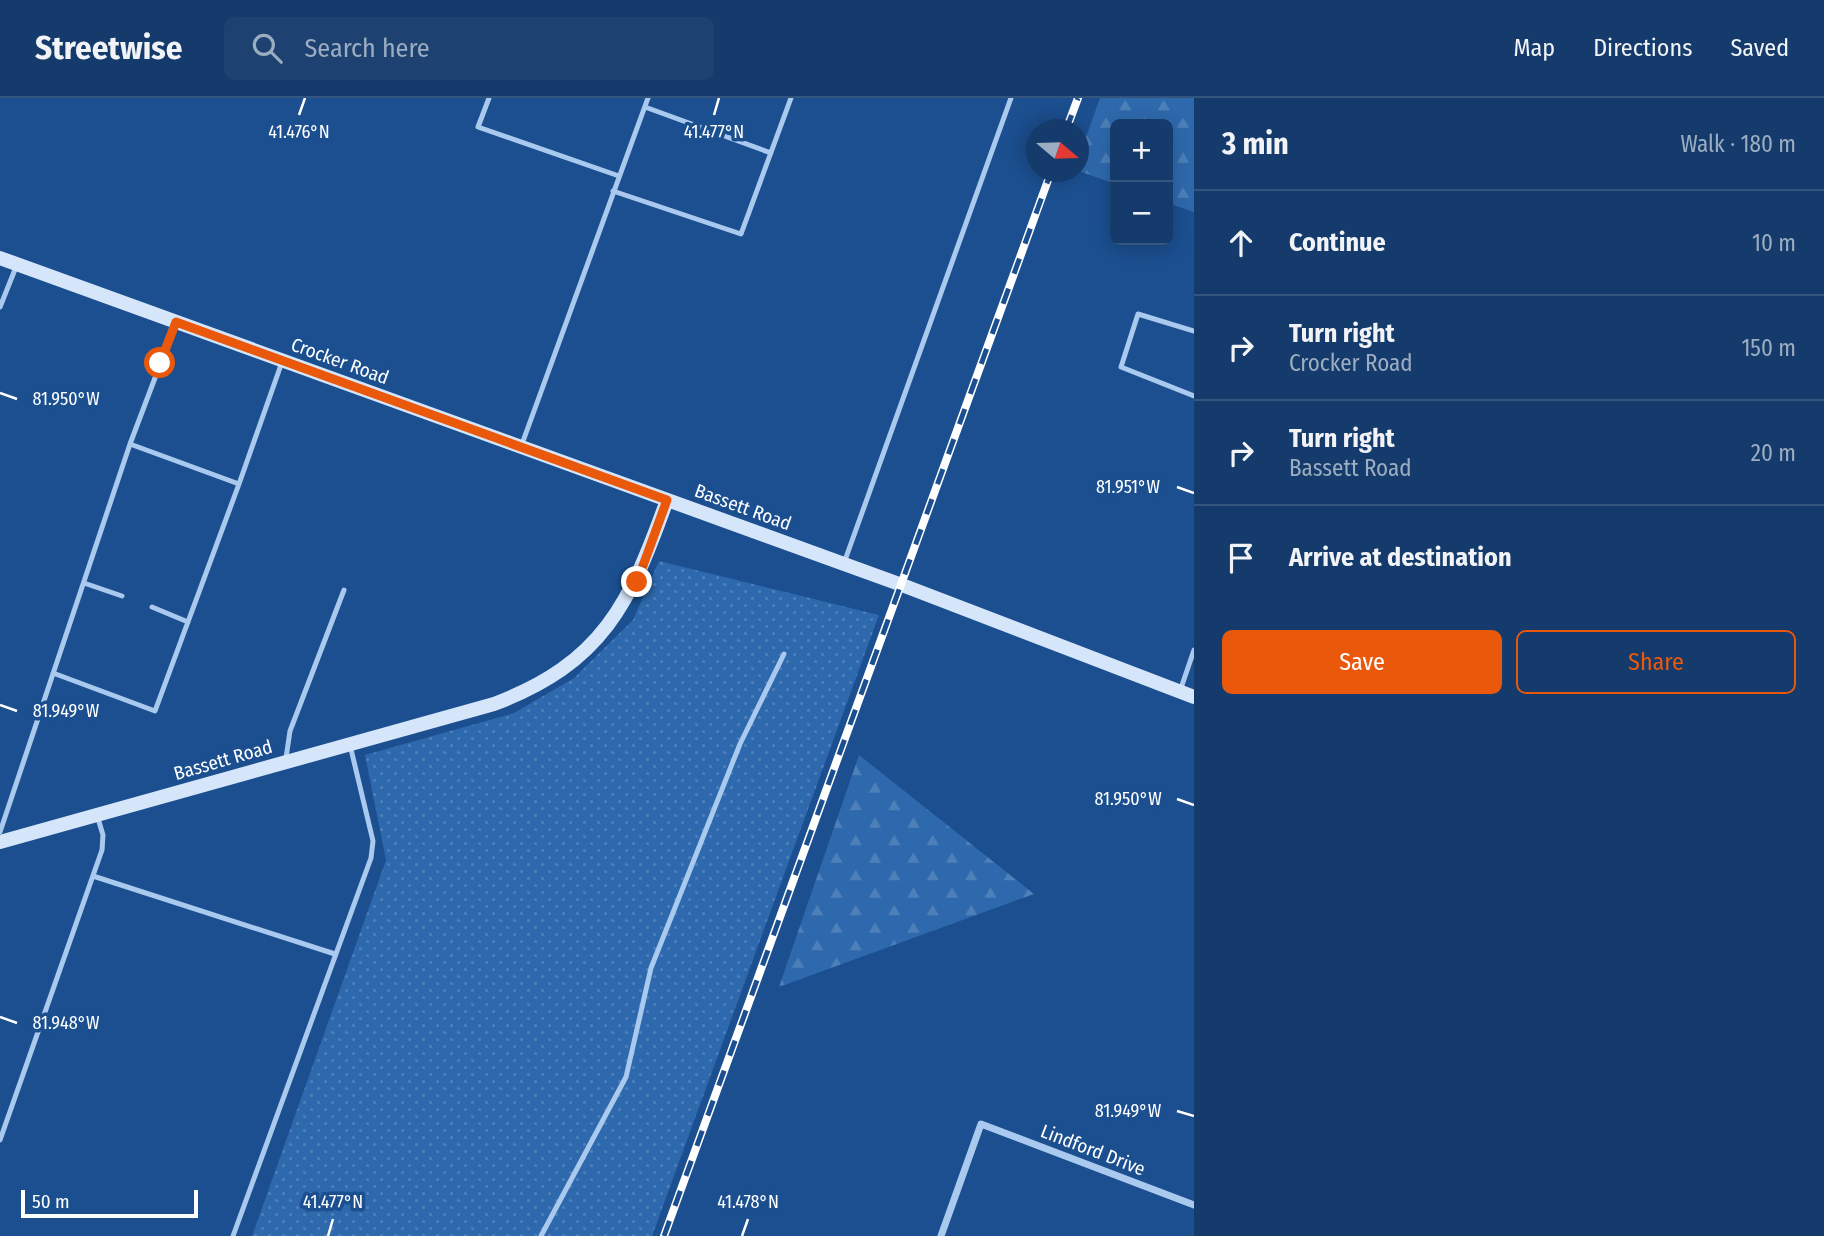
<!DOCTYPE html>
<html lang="en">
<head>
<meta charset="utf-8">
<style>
  :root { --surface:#143b6b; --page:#1d4271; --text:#f1f3f6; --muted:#9dadc1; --line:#33557e; --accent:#ea580c }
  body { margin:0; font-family:"Fira Sans Condensed",sans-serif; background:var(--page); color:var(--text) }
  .controls { position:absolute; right:21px; top:21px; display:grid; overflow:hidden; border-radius:10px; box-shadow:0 4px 18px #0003 }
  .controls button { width:63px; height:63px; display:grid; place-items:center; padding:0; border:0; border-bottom:2px solid var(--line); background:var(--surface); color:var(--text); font:35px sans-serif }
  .compass { position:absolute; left:1026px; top:21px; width:63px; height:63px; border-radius:50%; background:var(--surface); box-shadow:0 4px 18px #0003; rotate:109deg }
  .scale { position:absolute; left:21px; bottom:18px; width:177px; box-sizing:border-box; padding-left:7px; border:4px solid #fff; border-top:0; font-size:19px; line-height:24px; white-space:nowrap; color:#fff; -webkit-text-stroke:5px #1b4f8f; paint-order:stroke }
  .stop { position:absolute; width:21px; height:21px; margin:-16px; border:5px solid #ea580c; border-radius:50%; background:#fff }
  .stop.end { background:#ea580c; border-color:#fff; box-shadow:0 2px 7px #0008 }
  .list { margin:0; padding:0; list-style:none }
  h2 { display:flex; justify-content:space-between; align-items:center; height:91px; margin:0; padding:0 28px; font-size:30px }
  h2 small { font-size:23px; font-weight:400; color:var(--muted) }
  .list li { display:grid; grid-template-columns:46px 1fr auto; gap:21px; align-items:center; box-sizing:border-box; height:105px; padding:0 28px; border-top:2px solid var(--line) }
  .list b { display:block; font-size:26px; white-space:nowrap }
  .list p { margin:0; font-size:23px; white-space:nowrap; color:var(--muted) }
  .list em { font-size:23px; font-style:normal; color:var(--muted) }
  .actions { display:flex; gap:14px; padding:21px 28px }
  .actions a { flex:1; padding:16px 0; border:2px solid var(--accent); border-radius:10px; text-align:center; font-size:24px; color:var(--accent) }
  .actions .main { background:var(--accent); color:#fff }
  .icon { flex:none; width:38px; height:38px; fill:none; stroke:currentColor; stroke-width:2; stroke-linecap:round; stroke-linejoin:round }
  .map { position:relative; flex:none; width:1194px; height:1138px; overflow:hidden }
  header { display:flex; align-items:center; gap:42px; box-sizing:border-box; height:98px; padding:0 35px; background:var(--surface); border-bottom:2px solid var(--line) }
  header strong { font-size:33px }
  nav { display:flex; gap:38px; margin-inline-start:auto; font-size:24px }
  .search { width:490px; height:63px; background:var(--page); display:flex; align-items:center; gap:18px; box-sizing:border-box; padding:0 24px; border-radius:10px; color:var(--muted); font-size:26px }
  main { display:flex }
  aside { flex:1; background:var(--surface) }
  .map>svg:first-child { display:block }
  .grass { fill:url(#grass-dots) }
  .forest { fill:url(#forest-firs) }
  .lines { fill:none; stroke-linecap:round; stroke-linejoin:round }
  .lane { stroke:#a9c9ee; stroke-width:5 }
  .street { stroke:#a9c9ee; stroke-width:7 }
  .secondary { stroke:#d6e6fa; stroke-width:14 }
  .rail-casing { stroke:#fff; stroke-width:8 }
  .rail { stroke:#1b4f8f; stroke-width:5; stroke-dasharray:16; stroke-linecap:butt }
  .route { stroke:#ea580c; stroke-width:9 }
  .ticks { fill:none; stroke:#fff; stroke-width:2.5 }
  .labels { text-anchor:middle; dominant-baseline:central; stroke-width:7; stroke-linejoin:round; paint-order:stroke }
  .street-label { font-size:19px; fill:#fff; stroke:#1b4f8f }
  .ticks-label { font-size:18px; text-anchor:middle; fill:#fff; stroke:#1b4f8f; stroke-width:7; stroke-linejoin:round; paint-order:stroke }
</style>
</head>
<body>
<header>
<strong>Streetwise</strong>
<div class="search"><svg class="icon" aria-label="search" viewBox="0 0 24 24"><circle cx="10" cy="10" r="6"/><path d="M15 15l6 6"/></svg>Search here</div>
<nav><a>Map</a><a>Directions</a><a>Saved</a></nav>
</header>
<main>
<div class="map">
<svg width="1194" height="1138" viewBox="0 0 1194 1138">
  <defs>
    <pattern id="grass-dots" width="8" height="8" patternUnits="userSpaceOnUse" patternTransform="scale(1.75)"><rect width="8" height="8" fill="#2e69ad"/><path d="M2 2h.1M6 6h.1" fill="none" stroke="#4d80b9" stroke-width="1.8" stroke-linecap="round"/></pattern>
    <pattern id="forest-firs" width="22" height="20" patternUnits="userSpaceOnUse" patternTransform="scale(1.75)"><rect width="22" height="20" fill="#2e69ad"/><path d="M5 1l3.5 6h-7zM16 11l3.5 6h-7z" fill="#4d80b9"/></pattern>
  </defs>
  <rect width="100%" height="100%" fill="#1b4f8f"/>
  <path class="grass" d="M659,463L879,517L652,1138H252L386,762L365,657L514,615L574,580L633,522Z"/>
  <path class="forest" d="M1100,0H1194V114L1168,105V26H1115V86L1079,73V59Z
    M859,657L1034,796L779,889Z"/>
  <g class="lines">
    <path class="lane" d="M489,0L478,29L619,78
      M645,9L771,55
      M613,93L741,136L791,0
      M0,209L16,169
      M1194,233L1138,216L1121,269L1194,298
      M130,346L239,386L282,264
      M522,346L648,0
      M844,465L1011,0
      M84,485L122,498
      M152,509L188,524
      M53,575L155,613L239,386
      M1180,593L1194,552
      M286,660L290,633L344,492
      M0,734L130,346L175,227
      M93,778L335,856
      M0,1042L102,752L103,737L97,717
      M233,1138L371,760L373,743L350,647
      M541,1138L626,979L651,870L740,646L784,556"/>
    <path class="street" d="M941,1138L981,1026L1194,1107"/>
    <path class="secondary" d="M0,160L902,487L1194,599
      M0,744L494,606C603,565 630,505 667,402"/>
    <g class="rail-casing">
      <path id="rail" d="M1066,32L1078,0
        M664,1138L1051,74"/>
    </g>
    <use href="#rail" class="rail"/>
  </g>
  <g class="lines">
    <path class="route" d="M160,265L176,224L667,402L637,484"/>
  </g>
  <path class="ticks" d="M299,17L305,0M714,17L719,0M0,295L17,301M1177,389L1194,395M0,607L17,613M1177,701L1194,707M0,919L17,925M1177,1013L1194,1018M328,1138L333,1121M742,1138L748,1121"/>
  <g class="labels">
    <g class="street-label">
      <text transform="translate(340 263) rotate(20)">Crocker Road</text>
      <text transform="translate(743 409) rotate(20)">Bassett Road</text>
      <text transform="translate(223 662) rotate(-16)">Bassett Road</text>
      <text transform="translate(1093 1052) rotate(21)">Lindford Drive</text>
    </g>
  </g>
  <g class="ticks-label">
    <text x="299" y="40">41.476°N</text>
    <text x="714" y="40">41.477°N</text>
    <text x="66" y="307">81.950°W</text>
    <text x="1128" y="395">81.951°W</text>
    <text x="66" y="619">81.949°W</text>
    <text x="1128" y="707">81.950°W</text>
    <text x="66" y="931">81.948°W</text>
    <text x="1128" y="1019">81.949°W</text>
    <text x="333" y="1110">41.477°N</text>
    <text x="748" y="1110">41.478°N</text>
  </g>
</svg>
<div class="controls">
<button>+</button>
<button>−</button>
</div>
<svg class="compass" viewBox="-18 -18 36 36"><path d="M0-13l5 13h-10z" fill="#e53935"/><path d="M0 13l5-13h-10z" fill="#9dadc1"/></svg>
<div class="scale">50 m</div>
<div class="stop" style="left:160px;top:265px"></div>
<div class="stop end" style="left:637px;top:484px"></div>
</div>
<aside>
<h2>3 min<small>Walk · 180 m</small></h2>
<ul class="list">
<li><svg class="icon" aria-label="ahead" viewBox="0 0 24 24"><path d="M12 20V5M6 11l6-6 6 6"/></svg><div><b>Continue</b></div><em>10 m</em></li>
<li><svg class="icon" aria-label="right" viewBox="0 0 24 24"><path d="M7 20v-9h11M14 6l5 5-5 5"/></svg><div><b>Turn right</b><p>Crocker Road</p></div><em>150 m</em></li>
<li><svg class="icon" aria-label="right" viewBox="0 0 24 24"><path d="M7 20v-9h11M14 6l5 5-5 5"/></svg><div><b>Turn right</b><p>Bassett Road</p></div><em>20 m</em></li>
<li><svg class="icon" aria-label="arrive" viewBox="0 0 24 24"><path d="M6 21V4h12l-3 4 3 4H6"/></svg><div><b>Arrive at destination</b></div></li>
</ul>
<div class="actions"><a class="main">Save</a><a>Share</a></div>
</aside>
</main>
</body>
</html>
